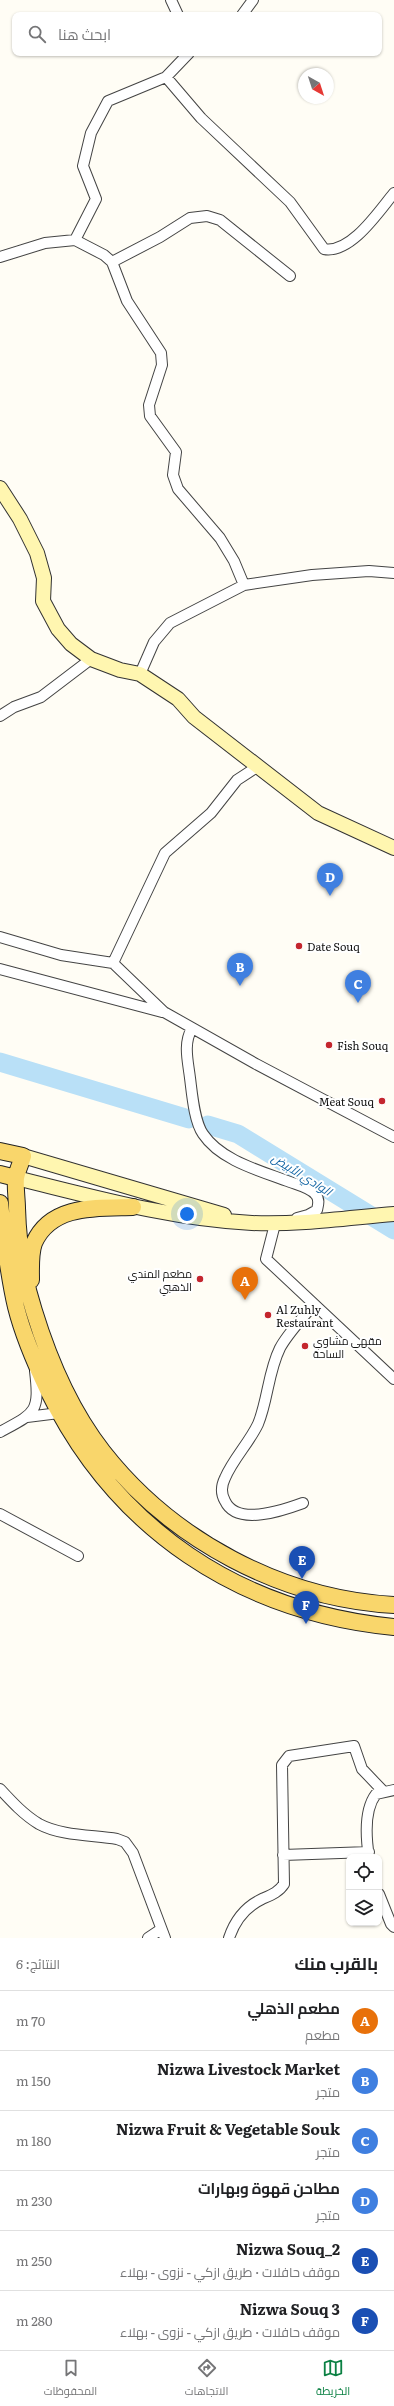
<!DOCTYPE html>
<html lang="ar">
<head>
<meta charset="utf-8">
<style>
  :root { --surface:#fff; --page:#f2f2f2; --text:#202124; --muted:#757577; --line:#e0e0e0; --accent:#0b8043 }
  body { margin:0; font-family:Literata,Cairo,serif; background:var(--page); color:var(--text); direction:rtl }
  .controls { position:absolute; right:12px; bottom:12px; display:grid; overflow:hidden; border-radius:8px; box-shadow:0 1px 3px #0004 }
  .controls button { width:36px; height:36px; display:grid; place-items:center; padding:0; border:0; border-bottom:1px solid var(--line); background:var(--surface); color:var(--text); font:20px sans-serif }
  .compass { position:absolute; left:298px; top:68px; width:36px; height:36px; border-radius:50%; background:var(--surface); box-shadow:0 1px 3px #0004; rotate:141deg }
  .you { position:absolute; left:187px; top:1214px; width:14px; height:14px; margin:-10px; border:3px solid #fff; border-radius:50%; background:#1a73e8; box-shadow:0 0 0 6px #1a73e833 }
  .badge { display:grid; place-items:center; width:26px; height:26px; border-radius:50%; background:var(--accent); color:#fff; font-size:13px; font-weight:700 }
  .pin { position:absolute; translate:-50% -33px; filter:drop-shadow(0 1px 2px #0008) }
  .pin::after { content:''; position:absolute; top:21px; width:14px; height:12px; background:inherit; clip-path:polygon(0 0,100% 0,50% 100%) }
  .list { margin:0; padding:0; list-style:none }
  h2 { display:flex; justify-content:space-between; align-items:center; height:52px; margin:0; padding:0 16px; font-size:17px }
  h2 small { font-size:13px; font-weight:400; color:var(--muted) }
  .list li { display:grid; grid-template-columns:26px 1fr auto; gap:12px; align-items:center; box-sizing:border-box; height:60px; padding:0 16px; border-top:1px solid var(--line) }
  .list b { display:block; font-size:15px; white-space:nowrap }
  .list p { margin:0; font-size:13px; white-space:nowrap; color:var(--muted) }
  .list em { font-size:13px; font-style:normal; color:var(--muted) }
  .icon { flex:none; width:22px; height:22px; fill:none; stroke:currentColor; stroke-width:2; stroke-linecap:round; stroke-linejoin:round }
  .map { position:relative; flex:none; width:394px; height:1938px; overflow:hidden; direction:ltr }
  .search { position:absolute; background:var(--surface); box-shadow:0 1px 3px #0004; left:12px; right:12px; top:12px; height:44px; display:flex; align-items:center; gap:10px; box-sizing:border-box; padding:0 14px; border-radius:8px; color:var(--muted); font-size:15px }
  .sheet { height:412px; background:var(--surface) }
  nav { display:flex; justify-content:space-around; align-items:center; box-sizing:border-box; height:56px; border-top:1px solid var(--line); background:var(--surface); font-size:11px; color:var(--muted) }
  nav a { display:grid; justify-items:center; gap:2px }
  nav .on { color:var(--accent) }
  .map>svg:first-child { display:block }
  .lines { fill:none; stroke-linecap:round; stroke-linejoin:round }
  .river { stroke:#b9e0f7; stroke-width:19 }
  .street-casing { stroke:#444; stroke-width:12 }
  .secondary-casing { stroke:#333; stroke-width:16 }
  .primary-casing { stroke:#222; stroke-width:18 }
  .street { stroke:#fff; stroke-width:10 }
  .secondary { stroke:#fff6b0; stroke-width:14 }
  .primary { stroke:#f9d66b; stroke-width:16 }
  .poi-dot { fill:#c4262e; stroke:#fff; stroke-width:1.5 }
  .labels { text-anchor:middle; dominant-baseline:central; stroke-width:4; stroke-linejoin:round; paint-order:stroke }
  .poi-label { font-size:11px; fill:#111; stroke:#fff; text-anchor:start }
  .water-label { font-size:12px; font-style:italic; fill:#1768a6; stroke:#fff }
</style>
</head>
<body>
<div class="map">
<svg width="394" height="1938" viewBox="0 0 394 1938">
  <rect width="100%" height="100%" fill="#fffdf5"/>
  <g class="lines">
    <path class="river" d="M0,1062L189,1119
      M208,1125L238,1134L394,1230"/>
    <g class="street-casing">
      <path id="street" d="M171,0L178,15
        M242,15L253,0
        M166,77L201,118L290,202L324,249C351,254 379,211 394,193
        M75,240L96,199L83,166L91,133L108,101L166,77L189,53
        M0,257L45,243L75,240L104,255L112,262L127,301L161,353L162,365L149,405L150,416L176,452L173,475L178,489L220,538L234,561L244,585
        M112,262L160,237L190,218L207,216L220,220L290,276
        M140,674L154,642L170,623L244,585L312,575L369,571L394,573
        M0,716L14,707L41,697L91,659
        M0,937L61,955L113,963L164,1012L256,1064L394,1137
        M113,963L165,853L211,813L237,780L257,767
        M0,969L162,1012
        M192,1028C183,1044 188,1061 190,1078C192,1093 194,1121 203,1134C221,1161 261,1171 290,1182C298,1185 311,1188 316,1195C320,1200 318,1205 317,1210L308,1215L297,1218
        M281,1222L275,1224L266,1259L394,1379
        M27,1417L59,1413
        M0,1432C35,1413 40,1413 35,1371
        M303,1503C284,1510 237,1527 225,1501C221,1494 221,1486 225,1478C233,1459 249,1443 258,1424C268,1400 268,1372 280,1348C288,1333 303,1318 313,1305
        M0,1514L78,1556
        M0,1789C12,1802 24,1815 39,1824C61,1836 93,1835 117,1839L125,1842L133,1853L165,1938
        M283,1855L369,1852
        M369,1857C366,1838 364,1810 376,1794L394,1790
        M379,1894L391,1924L394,1927
        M148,1938L160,1930
        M229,1938C235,1920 245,1907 262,1899C271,1895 279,1892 284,1884L282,1765L289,1756L354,1746L362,1769L383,1791"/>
    </g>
    <g class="secondary-casing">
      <path id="secondary" d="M0,488L20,519L37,553L44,578L43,601L58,629L71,644L91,659L120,670L140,674L178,699L194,717L318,813L394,848
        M23,1156L224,1215
        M16,1178C94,1197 171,1219 252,1223C299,1225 347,1218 394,1214"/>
    </g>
    <g class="primary-casing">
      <path id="primary" d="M0,1151L23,1156C21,1163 17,1171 16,1178C15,1188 17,1199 17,1208C18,1244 23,1277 34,1311C49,1360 71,1411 103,1452C172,1540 282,1599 394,1605
        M0,1174L16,1178
        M0,1203C4,1237 8,1273 16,1307C23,1335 35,1363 48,1390C116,1530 240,1612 394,1627
        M31,1280C31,1269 30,1254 34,1243C51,1204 98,1208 133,1207"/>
    </g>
    <use href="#street" class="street"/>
    <use href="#secondary" class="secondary"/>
    <use href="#primary" class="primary"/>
  </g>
  <g class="poi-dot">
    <circle cx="299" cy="946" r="4"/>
    <circle cx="329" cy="1045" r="4"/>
    <circle cx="382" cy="1101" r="4"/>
    <circle cx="200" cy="1279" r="4"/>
    <circle cx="268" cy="1315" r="4"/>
    <circle cx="305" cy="1346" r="4"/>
  </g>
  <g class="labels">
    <g class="poi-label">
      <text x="307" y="946">Date Souq</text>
      <text x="337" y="1045">Fish Souq</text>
      <text x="374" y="1101" text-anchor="end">Meat Souq</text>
      <text x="192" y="1273" text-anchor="end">مطعم المندي<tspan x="192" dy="13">الذهبي</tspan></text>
      <text x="276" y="1309">Al Zuhly<tspan x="276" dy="13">Restaurant</tspan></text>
      <text x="313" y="1340">مقهى مشاوي<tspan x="313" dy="13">الساحة</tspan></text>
    </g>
    <g class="water-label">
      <text transform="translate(302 1174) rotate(32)">الوادي الأبيض</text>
    </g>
  </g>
</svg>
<div class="controls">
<button><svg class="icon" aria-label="locate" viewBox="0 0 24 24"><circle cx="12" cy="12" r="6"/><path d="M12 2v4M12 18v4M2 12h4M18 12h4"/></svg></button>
<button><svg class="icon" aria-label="layers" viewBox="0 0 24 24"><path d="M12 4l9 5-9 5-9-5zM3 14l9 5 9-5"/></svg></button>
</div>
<svg class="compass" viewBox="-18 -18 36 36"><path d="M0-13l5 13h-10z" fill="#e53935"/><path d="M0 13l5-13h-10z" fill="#757577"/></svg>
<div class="you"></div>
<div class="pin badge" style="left:245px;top:1300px;background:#e8710a">A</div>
<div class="pin badge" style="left:240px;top:986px;background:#3f7fe0">B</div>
<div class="pin badge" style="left:358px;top:1003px;background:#3f7fe0">C</div>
<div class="pin badge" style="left:330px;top:896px;background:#3f7fe0">D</div>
<div class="pin badge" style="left:302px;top:1579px;background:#1a4fb4">E</div>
<div class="pin badge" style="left:306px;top:1624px;background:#1a4fb4">F</div>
<div class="search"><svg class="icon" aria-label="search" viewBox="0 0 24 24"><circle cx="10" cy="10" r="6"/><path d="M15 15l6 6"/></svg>ابحث هنا</div>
</div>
<section class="sheet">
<h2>بالقرب منك<small>النتائج: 6</small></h2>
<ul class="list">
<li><span class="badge" style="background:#e8710a">A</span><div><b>مطعم الذهلي</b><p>مطعم</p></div><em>70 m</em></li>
<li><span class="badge" style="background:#3f7fe0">B</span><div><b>Nizwa Livestock Market</b><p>متجر</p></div><em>150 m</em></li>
<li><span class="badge" style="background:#3f7fe0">C</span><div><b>Nizwa Fruit &amp; Vegetable Souk</b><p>متجر</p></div><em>180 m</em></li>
<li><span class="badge" style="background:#3f7fe0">D</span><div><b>مطاحن قهوة وبهارات</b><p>متجر</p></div><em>230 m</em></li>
<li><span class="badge" style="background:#1a4fb4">E</span><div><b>Nizwa Souq_2</b><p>موقف حافلات · طريق ازكي - نزوى - بهلاء</p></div><em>250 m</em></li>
<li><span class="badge" style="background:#1a4fb4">F</span><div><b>Nizwa Souq 3</b><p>موقف حافلات · طريق ازكي - نزوى - بهلاء</p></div><em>280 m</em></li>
</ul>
</section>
<nav>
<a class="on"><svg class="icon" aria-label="map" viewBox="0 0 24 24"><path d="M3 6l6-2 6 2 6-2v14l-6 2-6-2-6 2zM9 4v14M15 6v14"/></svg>الخريطة</a>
<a><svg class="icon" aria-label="directions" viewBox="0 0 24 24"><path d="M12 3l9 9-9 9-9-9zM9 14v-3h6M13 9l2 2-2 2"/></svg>الاتجاهات</a>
<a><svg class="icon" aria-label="saved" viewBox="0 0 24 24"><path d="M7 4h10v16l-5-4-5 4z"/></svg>المحفوظات</a>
</nav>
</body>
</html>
